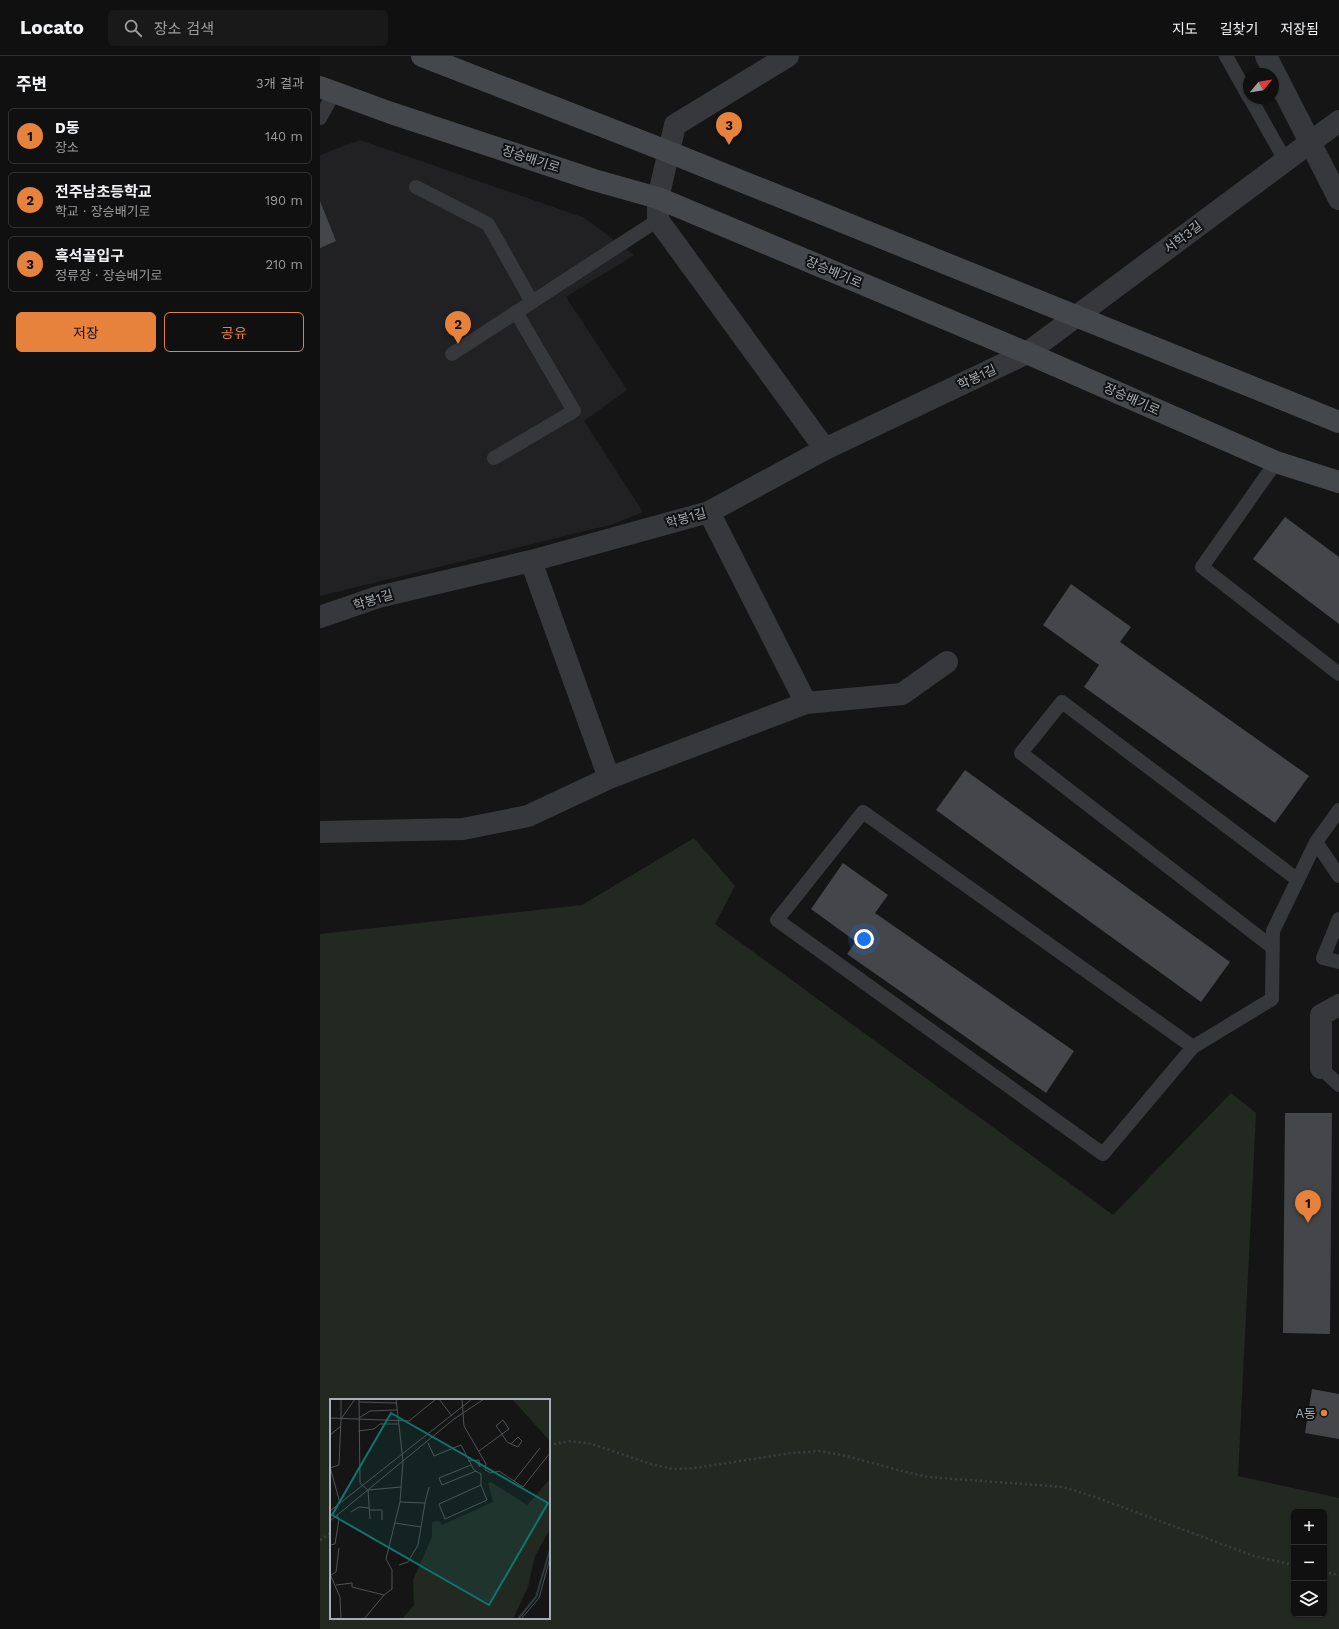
<!DOCTYPE html>
<html lang="ko">
<head>
<meta charset="utf-8">
<style>
  :root { --surface:#101010; --page:#191919; --text:#f1f3f6; --muted:#9c9d9f; --line:#303030; --accent:#e7823c }
  body { margin:0; font-family:"Work Sans","Noto Sans KR",sans-serif; background:var(--page); color:var(--text) }
  .controls { position:absolute; right:12px; bottom:12px; display:grid; overflow:hidden; border-radius:6px; box-shadow:0 1px 3px #0004 }
  .controls button { width:36px; height:36px; display:grid; place-items:center; padding:0; border:0; border-bottom:1px solid var(--line); background:var(--surface); color:var(--text); font:20px sans-serif }
  .compass { position:absolute; left:923px; top:12px; width:36px; height:36px; border-radius:50%; background:var(--surface); box-shadow:0 1px 3px #0004; rotate:60deg }
  .you { position:absolute; left:544px; top:883px; width:14px; height:14px; margin:-10px; border:3px solid #fff; border-radius:50%; background:#1a73e8; box-shadow:0 0 0 6px #1a73e833 }
  .badge { display:grid; place-items:center; width:26px; height:26px; border-radius:50%; background:var(--accent); color:#111; font-size:13px; font-weight:700 }
  .pin { position:absolute; translate:-50% -33px; filter:drop-shadow(0 1px 2px #0008) }
  .pin::after { content:''; position:absolute; top:21px; width:14px; height:12px; background:inherit; clip-path:polygon(0 0,100% 0,50% 100%) }
  .list { margin:0; padding:0; list-style:none }
  h2 { display:flex; justify-content:space-between; align-items:center; height:52px; margin:0; padding:0 16px; font-size:17px }
  h2 small { font-size:13px; font-weight:400; color:var(--muted) }
  .list li { display:grid; grid-template-columns:26px 1fr auto; gap:12px; align-items:center; box-sizing:border-box; height:56px; margin:0 8px 8px; padding:0 8px; border:1px solid var(--line); border-radius:6px }
  .list b { display:block; font-size:15px; white-space:nowrap }
  .list p { margin:0; font-size:13px; white-space:nowrap; color:var(--muted) }
  .list em { font-size:13px; font-style:normal; color:var(--muted) }
  .actions { display:flex; gap:8px; padding:12px 16px }
  .actions a { flex:1; padding:9px 0; border:1px solid var(--accent); border-radius:6px; text-align:center; font-size:14px; color:var(--accent) }
  .actions .main { background:var(--accent); color:#111 }
  .icon { flex:none; width:22px; height:22px; fill:none; stroke:currentColor; stroke-width:2; stroke-linecap:round; stroke-linejoin:round }
  .map { position:relative; flex:none; width:1019px; height:1573px; overflow:hidden }
  header { display:flex; align-items:center; gap:24px; box-sizing:border-box; height:56px; padding:0 20px; background:var(--surface); border-bottom:1px solid var(--line) }
  header strong { font-size:19px }
  nav { display:flex; gap:22px; margin-inline-start:auto; font-size:14px }
  .search { width:280px; height:36px; background:var(--page); display:flex; align-items:center; gap:10px; box-sizing:border-box; padding:0 14px; border-radius:6px; color:var(--muted); font-size:15px }
  main { display:flex }
  aside { flex:1; background:var(--surface) }
  .map>svg:first-child { display:block }
  .built { fill:#212123 }
  .green { fill:#222921; fill-rule:evenodd }
  .building { fill:#444649 }
  .lines { fill:none; stroke-linecap:round; stroke-linejoin:round }
  .path { stroke:#3c3f42; stroke-width:2.5; stroke-dasharray:2 3; stroke-linecap:butt }
  .lane { stroke:#36383b; stroke-width:14 }
  .street { stroke:#36383b; stroke-width:22 }
  .secondary { stroke:#44474b; stroke-width:22 }
  .poi-dot { fill:#e7823c; stroke:#101011; stroke-width:1.5 }
  .labels { text-anchor:middle; dominant-baseline:central; stroke-width:4; stroke-linejoin:round; paint-order:stroke }
  .street-label { font-size:13px; fill:#a7afb6; stroke:#101011 }
  .poi-label { font-size:13px; fill:#a7afb6; stroke:#101011; text-anchor:end }
  .inset-river { fill:none; stroke:#2f3b3e; stroke-width:2 }
  .inset-road { fill:none; stroke:#4f5356; stroke-width:1 }
  .view { fill:#0f766e; fill-opacity:0.15; stroke:#0f766e; stroke-width:2 }
  .inset-edge { fill:none; stroke:#a7afb6; stroke-width:2 }
</style>
</head>
<body>
<header>
<strong>Locato</strong>
<div class="search"><svg class="icon" aria-label="search" viewBox="0 0 24 24"><circle cx="10" cy="10" r="6"/><path d="M15 15l6 6"/></svg>장소 검색</div>
<nav><a>지도</a><a>길찾기</a><a>저장됨</a></nav>
</header>
<main>
<aside>
<h2>주변<small>3개 결과</small></h2>
<ul class="list">
<li><span class="badge">1</span><div><b>D동</b><p>장소</p></div><em>140 m</em></li>
<li><span class="badge">2</span><div><b>전주남초등학교</b><p>학교 · 장승배기로</p></div><em>190 m</em></li>
<li><span class="badge">3</span><div><b>흑석골입구</b><p>정류장 · 장승배기로</p></div><em>210 m</em></li>
</ul>
<div class="actions"><a class="main">저장</a><a>공유</a></div>
</aside>
<div class="map">
<svg width="1019" height="1573" viewBox="0 0 1019 1573">
  <rect width="100%" height="100%" fill="#151516"/>
  <path class="built" d="M40,84L265,162L314,199L246,241L307,334L264,365L323,456L294,468L0,540V99Z"/>
  <path class="green" d="M374,782L415,830L395,868L793,1159L911,1037L936,1057L918,1420L1019,1442V1573H0V878L262,849ZM11,1344H229V1562H11ZM974,1456H1004V1558H974Z"/>
  <path class="building" d="M0,145L16,185L0,192Z
    M965,461L1019,501V568L933,503Z
    M751,528L811,571L800,586L989,720L955,767L764,631L779,609L723,569Z
    M645,714L910,906L881,946L616,754Z
    M523,807L568,839L555,857L754,995L726,1037L527,898L546,871L535,885L491,853Z
    M965,1057H1012L1010,1278L963,1277Z
    M992,1333L1019,1338V1383L985,1377Z"/>
  <g class="lines">
    <path class="path" d="M229,1389L251,1385L272,1388L331,1408L353,1413L375,1412L472,1397L500,1395L522,1399L586,1416L608,1421L743,1431L775,1441L934,1500L974,1509
      M0,1484L11,1477
      M1004,1516L1019,1519"/>
    <path class="lane" d="M906,0L929,41
      M930,42L965,104
      M0,62L14,37
      M96,131L168,168L212,246
      M132,298L338,164
      M174,402L254,355L196,256
      M956,406L882,511L1019,618
      M996,786L1019,820
      M1019,863L1003,902L1019,906
      M952,891L701,697L742,646L978,824
      M873,991L543,756L457,864L783,1098L873,991L952,943L953,875L996,786L1019,754
      M1001,1012L1019,1029"/>
    <path class="street" d="M468,0L355,69L338,142V164L505,393
      M946,0L1019,143
      M389,456L486,647L582,638L627,606
      M211,505L289,722
      M0,561L58,541L211,505L389,456L505,393L707,297L1019,65
      M0,776L143,773L208,760L289,722L486,647
      M1001,1012V959L1019,949"/>
    <path class="secondary" d="M102,0L349,96L1019,366
      M0,31L71,57L274,124L338,142L707,297L956,406L1019,426"/>
  </g>
  <circle class="poi-dot" cx="1004" cy="1357" r="4"/>
  <g class="labels">
    <g class="street-label">
      <text transform="translate(211 103) rotate(18)">장승배기로</text>
      <text transform="translate(863 181) rotate(-37)">서학3길</text>
      <text transform="translate(514 216) rotate(23)">장승배기로</text>
      <text transform="translate(657 321) rotate(-25)">학봉1길</text>
      <text transform="translate(812 343) rotate(24)">장승배기로</text>
      <text transform="translate(366 462) rotate(-16)">학봉1길</text>
      <text transform="translate(53 544) rotate(-17)">학봉1길</text>
    </g>
    <g class="poi-label">
      <text x="996" y="1357">A동</text>
    </g>
  </g>
  <g transform="translate(10 1343)">
    <rect width="220" height="220" fill="#151516"/>
    <path d="M182,0H220V42ZM220,80V130L205,157L198,188L183,220H72L84,206L83,181L102,138V123L109,122L112,126L163,103L158,84L161,83L197,106Z" fill="#222921"/>
    <path class="inset-river" d="M188,220L206,198L220,151"/>
    <path class="inset-road" d="M11,0V20M29,0L30,84L38,91L71,88M109,0L122,17M132,0L134,27L156,65L155,71L161,74L169,72L193,88L220,54M29,3L66,4M0,19L79,22L106,0M29,19L40,12L67,11M28,32L44,30L50,25H68M0,36L11,27M98,44L104,57L131,46L144,71L151,75V86L157,101L115,120L109,105L151,86M149,52L172,35L179,30L173,21L166,27L172,35L177,43L181,45L188,48L192,42L188,38L181,45M138,62L149,61L150,68L145,61M141,66L109,79L112,86L146,72M0,68L10,104M0,69L9,66L11,20L25,0M184,82L210,49M38,91L40,120M70,103L95,104L99,88M39,111H52V121M0,112L142,0M21,113L29,108L39,109M0,122L124,20L154,0M65,124L91,128M0,146L5,145L9,120L7,116M69,166L78,163L88,146L95,104M0,175L10,198L11,220M1,176L6,173L9,149M6,186L22,184V188L54,196M34,220L54,196L62,190V171L56,160L70,103L73,62L66,0M191,220L209,199L220,159"/>
    <path class="view" d="M61,14L218,104L159,206L2,116Z"/>
    <rect width="220" height="220" class="inset-edge"/>
  </g>
</svg>
<div class="controls">
<button>+</button>
<button>−</button>
<button><svg class="icon" aria-label="layers" viewBox="0 0 24 24"><path d="M12 4l9 5-9 5-9-5zM3 14l9 5 9-5"/></svg></button>
</div>
<svg class="compass" viewBox="-18 -18 36 36"><path d="M0-13l5 13h-10z" fill="#e53935"/><path d="M0 13l5-13h-10z" fill="#9c9d9f"/></svg>
<div class="you"></div>
<div class="pin badge" style="left:988px;top:1167px">1</div>
<div class="pin badge" style="left:138px;top:288px">2</div>
<div class="pin badge" style="left:409px;top:89px">3</div>
</div>
</main>
</body>
</html>
